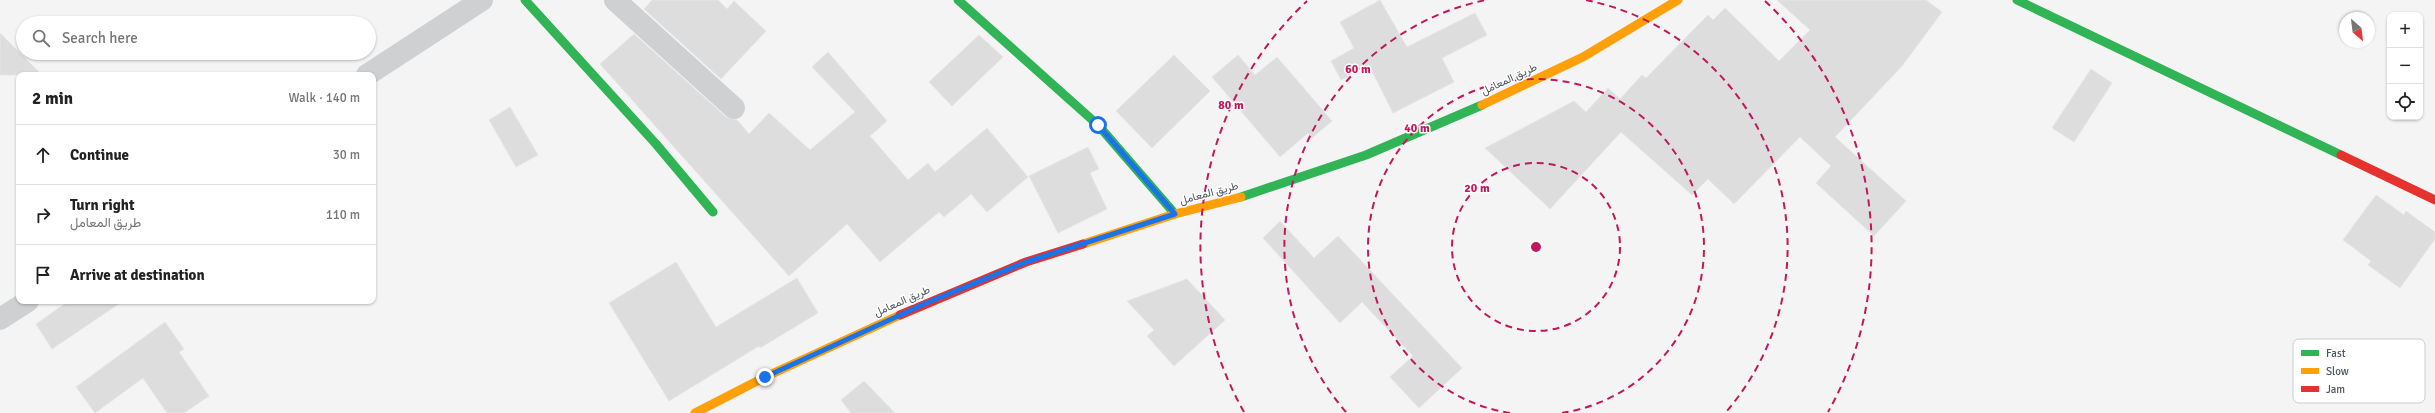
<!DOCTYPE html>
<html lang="en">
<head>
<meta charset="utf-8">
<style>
  :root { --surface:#fff; --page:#f2f2f2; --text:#222; --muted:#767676; --line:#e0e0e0 }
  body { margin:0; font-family:Signika,Vazirmatn,sans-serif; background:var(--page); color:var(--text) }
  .controls { position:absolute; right:12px; top:12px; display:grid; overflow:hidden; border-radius:8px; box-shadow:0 1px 3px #0004 }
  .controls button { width:36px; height:36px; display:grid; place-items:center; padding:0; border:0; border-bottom:1px solid var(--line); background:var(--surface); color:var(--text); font:20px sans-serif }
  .compass { position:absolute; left:2339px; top:12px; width:36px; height:36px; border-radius:50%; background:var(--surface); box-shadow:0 1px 3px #0004; rotate:152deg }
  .stop { position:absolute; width:12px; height:12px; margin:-9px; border:3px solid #1a73e8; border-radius:50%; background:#fff }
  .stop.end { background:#1a73e8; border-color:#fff; box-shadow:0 1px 4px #0008 }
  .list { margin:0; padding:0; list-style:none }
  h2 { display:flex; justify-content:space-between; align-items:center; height:52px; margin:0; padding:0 16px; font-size:17px }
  h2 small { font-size:13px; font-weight:400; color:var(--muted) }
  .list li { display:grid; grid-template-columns:26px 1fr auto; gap:12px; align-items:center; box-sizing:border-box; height:60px; padding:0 16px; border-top:1px solid var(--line) }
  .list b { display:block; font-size:15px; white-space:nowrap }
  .list p { margin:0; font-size:13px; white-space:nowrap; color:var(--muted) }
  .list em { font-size:13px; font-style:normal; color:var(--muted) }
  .icon { flex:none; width:22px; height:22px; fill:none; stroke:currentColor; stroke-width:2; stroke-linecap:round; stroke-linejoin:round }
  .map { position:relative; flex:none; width:2435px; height:413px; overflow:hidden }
  .search { position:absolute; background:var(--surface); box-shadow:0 1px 3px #0004; left:16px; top:16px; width:360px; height:44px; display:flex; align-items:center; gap:10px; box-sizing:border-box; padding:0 14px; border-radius:22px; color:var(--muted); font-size:15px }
  .panel { position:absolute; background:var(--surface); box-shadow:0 1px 3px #0004; left:16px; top:72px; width:360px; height:232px; border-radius:8px }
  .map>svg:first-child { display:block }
  .building { fill:#ddddde; stroke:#e5e6e7 }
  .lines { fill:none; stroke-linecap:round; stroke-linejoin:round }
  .street { stroke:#ced0d2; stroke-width:22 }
  .fast { stroke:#30b455; stroke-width:9 }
  .slow { stroke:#ff9f0a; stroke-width:9 }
  .jam { stroke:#e5322d; stroke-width:9 }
  .route { stroke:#1a73e8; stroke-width:5 }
  .ring { fill:none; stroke:#c2185b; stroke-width:2; stroke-dasharray:7 5 }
  .labels { text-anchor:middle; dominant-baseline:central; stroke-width:3; stroke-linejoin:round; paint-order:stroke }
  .street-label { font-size:11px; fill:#4a5661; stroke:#fff }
  .key { fill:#fff; stroke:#c9ccd0; stroke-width:1 }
  .key-label { font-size:11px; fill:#4a5661 }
  .centre { fill:#c2185b; stroke:#fff; stroke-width:2 }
  .ring-label { font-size:12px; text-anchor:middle; font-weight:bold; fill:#c2185b; stroke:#fff; stroke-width:3; stroke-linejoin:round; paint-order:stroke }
</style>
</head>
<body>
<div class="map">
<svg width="2435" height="413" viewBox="0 0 2435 413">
  <rect width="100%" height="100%" fill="#f4f4f4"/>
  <path class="building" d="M652,0H718L727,9L734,1L766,31L721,79L644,9Z
    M1380,0L1407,47L1475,13L1487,35L1442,58L1454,82L1393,113L1369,65L1341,80L1331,61L1354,48L1340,22Z
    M1777,0H1926L1942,12L1902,66L1835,137L1906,201L1874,236L1816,183L1831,166L1800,137L1734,204L1708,179L1692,195L1621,132L1550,209L1485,148L1574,101L1586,112L1608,88L1620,99L1642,75L1646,78L1708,15L1713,20L1725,8L1779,61L1810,30Z
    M0,33L42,75H0Z
    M634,34L726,117L737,120L749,134L769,113L810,150L855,112L812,67L828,52L887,121L870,136L908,180L928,163L935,172L987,128L1028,177L987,212L971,194L944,217L939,212L880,262L847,224L789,276L600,64Z
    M979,35L1003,57L952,106L929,82Z
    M1174,55L1210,91L1152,148L1116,111Z
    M1238,55L1255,75L1277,57L1332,121L1312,138L1308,133L1280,157L1212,77Z
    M2091,69L2112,83L2074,142L2052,128Z
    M510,107L538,155L516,167L489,120Z
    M1088,147L1099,169L1090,173L1107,209L1058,233L1029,176Z
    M2376,195L2404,215L2406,211L2435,232V239L2400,288L2368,265L2371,261L2343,240Z
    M1280,221L1314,258L1338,236L1462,368L1419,408L1390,377L1413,356L1362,302L1340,323L1263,238Z
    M676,262L716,327L797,278L818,313L760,348L759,346L669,401L609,303Z
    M1187,279L1225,320L1174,366L1147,336L1154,330L1127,301Z
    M69,301H123L52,349L36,324Z
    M165,322L184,349L179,352L209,396L184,413H167L143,378L95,413L76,387Z
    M864,381L895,413H851L841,400Z"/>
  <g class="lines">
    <path class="street" d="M615,0L734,108
      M367,75L482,0
      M0,319L28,301"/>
    <path class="fast" d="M525,0L656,144L713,212
      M958,0L1098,125L1175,214
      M2017,0L2341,155
      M1241,197L1366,155L1482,105"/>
    <path class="slow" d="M1482,105L1583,57L1678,0
      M1083,244L1175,214L1241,197
      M695,413L765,377L900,315"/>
    <path class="jam" d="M2341,155L2435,200
      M900,315L1026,262L1083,244"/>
  </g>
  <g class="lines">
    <path class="route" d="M765,377L922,305L1026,262L1175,214L1098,125"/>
  </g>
  <g class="ring">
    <circle cx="1536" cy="247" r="84"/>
    <path d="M1510 413A168 168 0 1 1 1562 413"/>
    <path d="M1346 412A252 252 0 0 1 1486 0M1586 0A252 252 0 0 1 1726 412"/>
    <path d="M1244 412A336 336 0 0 1 1307 1M1765 1A336 336 0 0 1 1828 412"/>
  </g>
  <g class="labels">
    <g class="street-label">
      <text transform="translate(1509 79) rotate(-25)">طريق المعامل</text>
      <text transform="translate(1209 193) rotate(-15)">طريق المعامل</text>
      <text transform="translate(902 301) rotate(-24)">طريق المعامل</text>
    </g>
  </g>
  <rect x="2293" y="339" width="132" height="64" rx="6" class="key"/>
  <rect x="2301" y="350" width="18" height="6" fill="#30b455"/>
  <rect x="2301" y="368" width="18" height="6" fill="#ff9f0a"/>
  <rect x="2301" y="386" width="18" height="6" fill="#e5322d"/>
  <g class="key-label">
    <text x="2326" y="357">Fast</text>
    <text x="2326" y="375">Slow</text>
    <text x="2326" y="393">Jam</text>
  </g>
  <circle cx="1536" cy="247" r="6" class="centre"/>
  <g class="ring-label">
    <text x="1358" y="73">60 m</text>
    <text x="1231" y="109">80 m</text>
    <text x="1417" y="132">40 m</text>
    <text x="1477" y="192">20 m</text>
  </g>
</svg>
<div class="controls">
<button>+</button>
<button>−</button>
<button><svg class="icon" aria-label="locate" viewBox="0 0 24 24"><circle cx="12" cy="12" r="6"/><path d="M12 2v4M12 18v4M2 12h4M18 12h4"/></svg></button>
</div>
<svg class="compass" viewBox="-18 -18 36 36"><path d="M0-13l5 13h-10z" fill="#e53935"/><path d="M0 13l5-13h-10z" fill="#767676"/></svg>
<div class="stop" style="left:1098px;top:125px"></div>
<div class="stop end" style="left:765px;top:377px"></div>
<div class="search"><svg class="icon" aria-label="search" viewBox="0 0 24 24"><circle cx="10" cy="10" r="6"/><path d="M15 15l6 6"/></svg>Search here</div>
<section class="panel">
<h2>2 min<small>Walk · 140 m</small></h2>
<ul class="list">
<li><svg class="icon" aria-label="ahead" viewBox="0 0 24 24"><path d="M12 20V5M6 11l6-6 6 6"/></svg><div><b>Continue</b></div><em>30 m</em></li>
<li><svg class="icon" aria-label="right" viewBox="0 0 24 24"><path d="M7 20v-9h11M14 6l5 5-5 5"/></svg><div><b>Turn right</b><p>طريق المعامل</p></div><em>110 m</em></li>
<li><svg class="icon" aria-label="arrive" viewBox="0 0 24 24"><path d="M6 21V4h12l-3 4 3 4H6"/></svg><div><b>Arrive at destination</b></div></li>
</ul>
</section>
</div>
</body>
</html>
